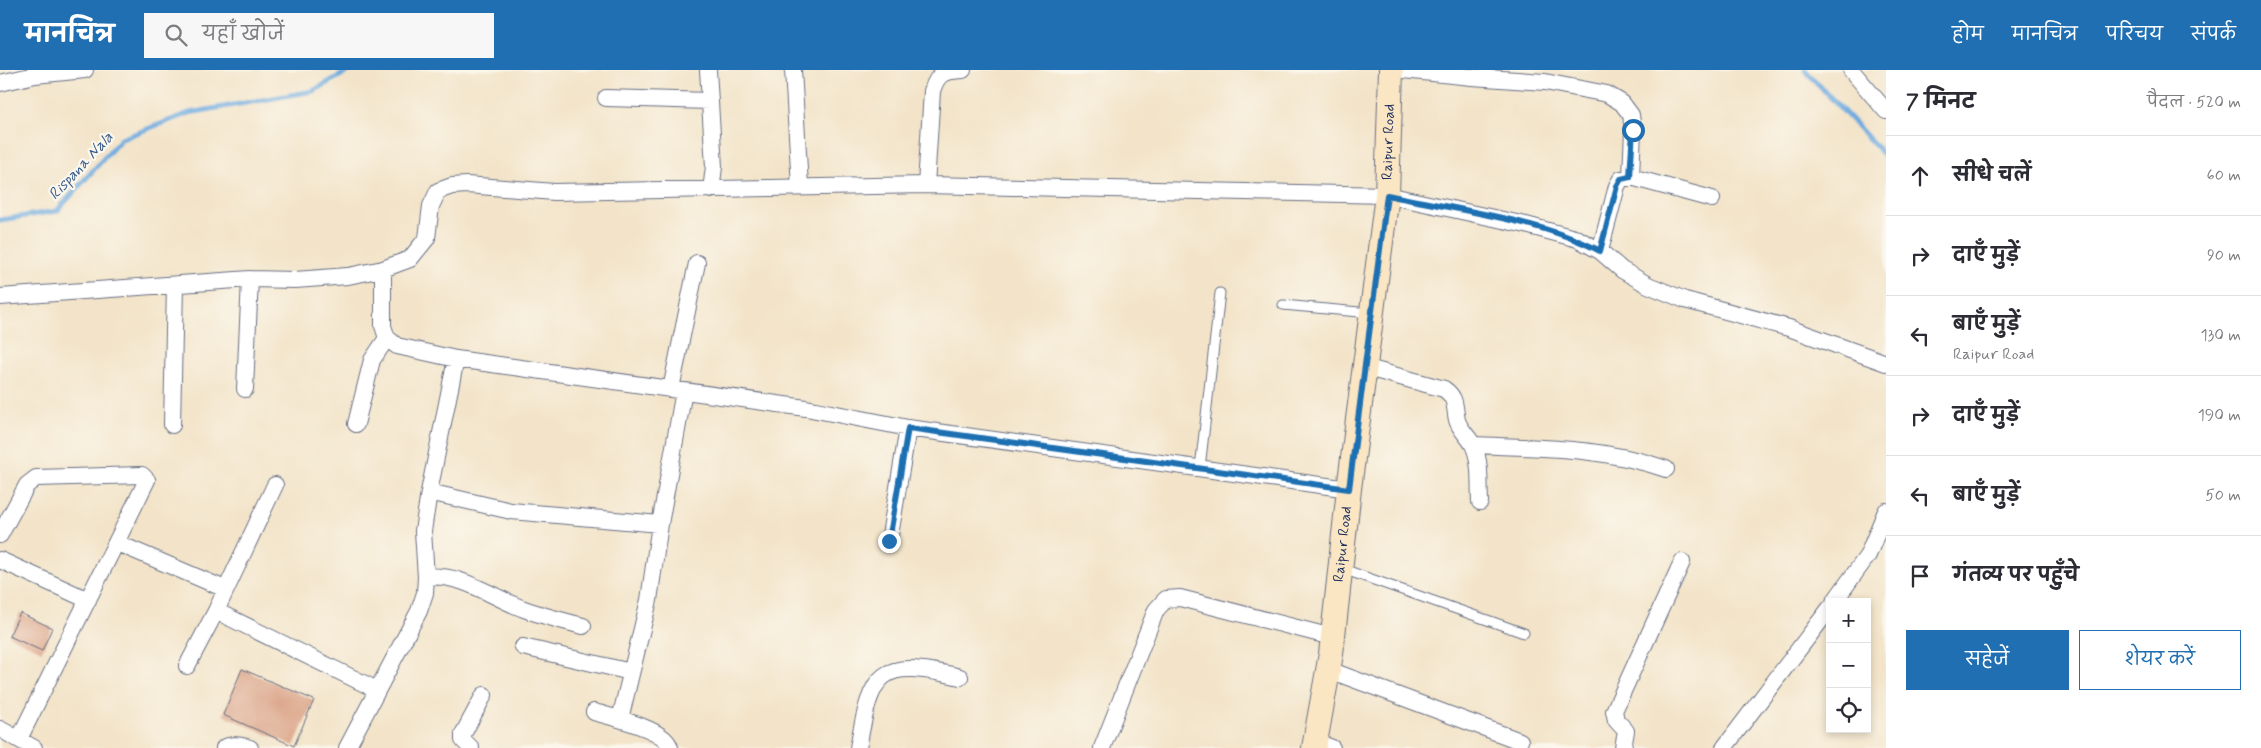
<!DOCTYPE html>
<html lang="hi">
<head>
<meta charset="utf-8">
<style>
  :root { --surface:#fff; --page:#f7f7f7; --text:#2b2b33; --muted:#7c7c81; --line:#e1e1e2; --accent:#1f6fb2 }
  body { margin:0; font-family:Mynerve,"Playpen Sans Deva",sans-serif; background:var(--page); color:var(--text) }
  .controls { position:absolute; right:15px; bottom:15px; display:grid; overflow:hidden; border-radius:0px; box-shadow:0 2px 8px #0003 }
  .controls button { width:45px; height:45px; display:grid; place-items:center; padding:0; border:0; border-bottom:1px solid var(--line); background:var(--surface); color:var(--text); font:25px sans-serif }
  .stop { position:absolute; width:15px; height:15px; margin:-11px; border:4px solid #1f6fb2; border-radius:50%; background:#fff }
  .stop.end { background:#1f6fb2; border-color:#fff; box-shadow:0 1px 5px #0008 }
  .list { margin:0; padding:0; list-style:none }
  h2 { display:flex; justify-content:space-between; align-items:center; height:65px; margin:0; padding:0 20px; font-size:21px }
  h2 small { font-size:16px; font-weight:400; color:var(--muted) }
  .list li { display:grid; grid-template-columns:32px 1fr auto; gap:15px; align-items:center; box-sizing:border-box; height:80px; padding:0 20px; border-top:1px solid var(--line) }
  .list b { display:block; font-size:19px; white-space:nowrap }
  .list p { margin:0; font-size:16px; white-space:nowrap; color:var(--muted) }
  .list em { font-size:16px; font-style:normal; color:var(--muted) }
  .actions { display:flex; gap:10px; padding:15px 20px }
  .actions a { flex:1; padding:11px 0; border:1px solid var(--accent); border-radius:0px; text-align:center; font-size:18px; color:var(--accent) }
  .actions .main { background:var(--accent); color:#fff }
  .icon { flex:none; width:28px; height:28px; fill:none; stroke:currentColor; stroke-width:2; stroke-linecap:round; stroke-linejoin:round }
  .map { position:relative; flex:none; width:1886px; height:678px; overflow:hidden }
  header { display:flex; align-items:center; gap:30px; box-sizing:border-box; height:70px; padding:0 25px; background:var(--accent); color:#fff }
  header strong { font-size:24px }
  nav { display:flex; gap:28px; margin-inline-start:auto; font-size:18px }
  .search { width:350px; height:45px; background:var(--page); display:flex; align-items:center; gap:12px; box-sizing:border-box; padding:0 18px; border-radius:0px; color:var(--muted); font-size:19px }
  main { display:flex }
  aside { flex:1; background:var(--surface) }
  .map>svg:first-child { display:block }
  .lines { fill:none; stroke-linecap:round; stroke-linejoin:round }
  .stream { stroke:#6daadf; stroke-width:5 }
  .building { fill:#dca68a }
  .lane-casing { stroke:#676e83; stroke-width:11 }
  .street-casing { stroke:#676e83; stroke-width:18 }
  .secondary-casing { stroke:#676e83; stroke-width:26 }
  .lane { stroke:#fff; stroke-width:9 }
  .street { stroke:#fff; stroke-width:16 }
  .secondary { stroke:#fbe6c4; stroke-width:24 }
  .route { stroke:#1f6fb2; stroke-width:6 }
  .labels { text-anchor:middle; dominant-baseline:central; stroke-width:4.5; stroke-linejoin:round; paint-order:stroke }
  .street-label { font-size:15px; fill:#1b2f5e; stroke:#fbf7ec }
  .water-label { font-size:16px; font-style:italic; fill:#385a8b; stroke:#fbf7ec }
</style>
</head>
<body>
<header>
<strong>मानचित्र</strong>
<div class="search"><svg class="icon" aria-label="search" viewBox="0 0 24 24"><circle cx="10" cy="10" r="6"/><path d="M15 15l6 6"/></svg>यहाँ खोजें</div>
<nav><a>होम</a><a>मानचित्र</a><a>परिचय</a><a>संपर्क</a></nav>
</header>
<main>
<div class="map">
<svg width="1886" height="678" viewBox="0 0 1886 678">
  <rect width="100%" height="100%" fill="#fbf7ec"/>
  <filter id="ink" filterUnits="userSpaceOnUse"><feTurbulence type="fractalNoise" baseFrequency=".02" numOctaves="2"/><feDisplacementMap in="SourceGraphic" scale="10" xChannelSelector="R" yChannelSelector="G"/><feConvolveMatrix kernelMatrix="1 2 1 2 8 2 1 2 1" color-interpolation-filters="sRGB"/></filter>
  <filter id="wash" filterUnits="userSpaceOnUse"><feTurbulence type="fractalNoise" baseFrequency=".0096" numOctaves="4" result="noise"/><feDisplacementMap in="SourceGraphic" scale="20" xChannelSelector="R" yChannelSelector="G"/><feGaussianBlur stdDeviation="1.12" result="paint"/><feColorMatrix in="noise" values="0 0 0 0 0 0 0 0 0 0 0 0 0 0 0 0 0 1.4 0 .05"/><feComposite in="paint" operator="in"/></filter>
  <g filter="url(#wash)">
    <rect width="100%" height="100%" fill="#f3e4c9"/>
    <g class="lines">
      <path class="stream" d="M1805,0L1886,87
        M0,150L57,141L121,69L189,43L313,21L350,0"/>
    </g>
    <g id="blocks">
      <path class="building" d="M20,543L52,558L42,581L9,566Z
        M242,599L314,630L294,676L223,645Z"/>
    </g>
  </g>
  <g filter="url(#ink)">
    <use href="#blocks" fill-opacity="0" stroke="#676e83" stroke-width="1"/>
    <g class="lines">
      <g class="lane-casing">
        <path id="lane" d="M1283,235L1370,243
          M1200,398L1220,223
          M1340,498L1524,563"/>
      </g>
      <g class="street-casing">
        <path id="street" d="M708,0L714,97L711,120
          M793,0L800,116
          M1403,0L1472,7L1545,12L1607,24L1622,33L1631,45L1633,60L1631,107
          M1851,0L1886,41
          M0,13L35,5L85,0
          M606,28L710,31
          M926,115L932,21C938,2 944,1 963,0
          M1600,181L1617,116L1621,109L1631,107L1712,129
          M383,199V256L387,268L397,276L456,289L806,338L908,358L1349,419
          M0,227L250,209L295,210L348,206L383,199L410,189L427,168L431,136L438,121L452,116L467,115L554,122L926,115L1387,125L1526,155L1578,169L1600,181L1622,200L1648,215L1685,230L1789,258L1886,293
          M1364,297L1444,319C1457,328 1454,337 1457,350C1460,361 1470,367 1474,377C1481,393 1479,415 1480,432
          M245,319L250,209
          M671,319L697,193
          M356,354L372,290L387,268
          M172,355L175,215
          M1474,375C1539,378 1603,377 1666,399
          M429,422L511,441L660,454
          M0,465L27,415L36,408L142,405L147,410L19,669
          M889,471L908,358
          M117,473L225,519
          M0,490L88,530
          M426,507C462,503 491,527 524,539C543,546 563,551 583,556
          M1834,532L1868,485L1886,441
          M216,541L377,620
          M523,577L631,602
          M187,596L216,541L275,415
          M1329,600L1520,671
          M594,642C611,647 667,659 670,678
          M620,649L649,530L660,454L684,321
          M0,659L34,678
          M1316,672L1332,678
          M224,678C232,673 242,676 250,678
          M347,678L419,541L425,523L426,507L423,461L429,422L456,289
          M471,678L463,670V664L484,625
          M858,678C872,600 879,588 960,607
          M1102,678L1156,540L1166,529L1180,528L1332,567
          M1623,678L1626,661L1616,650L1614,641L1682,492
          M1724,678L1830,538"/>
      </g>
      <g class="secondary-casing">
        <g id="secondary">
          <path id="s1" d="M1314,678L1331,584L1349,419L1387,125L1391,0"/>
        </g>
      </g>
      <use href="#lane" class="lane"/>
      <use href="#street" class="street"/>
      <use href="#secondary" class="secondary"/>
    </g>
  </g>
  <g class="lines" filter="url(#ink)">
    <path class="route" d="M889,471L908,358L1349,419L1387,125C1453,139 1541,150 1600,181L1617,116L1621,109L1630,107L1633,60"/>
  </g>
  <g class="labels">
    <g class="street-label">
      <text stroke="none"><textPath href="#s1" startOffset="611">Raipur Road</textPath></text>
      <text stroke="none"><textPath href="#s1" startOffset="206">Raipur Road</textPath></text>
    </g>
    <g class="water-label">
      <text transform="translate(81 96) rotate(-47)">Rispana Nala</text>
    </g>
  </g>
</svg>
<div class="controls">
<button>+</button>
<button>−</button>
<button><svg class="icon" aria-label="locate" viewBox="0 0 24 24"><circle cx="12" cy="12" r="6"/><path d="M12 2v4M12 18v4M2 12h4M18 12h4"/></svg></button>
</div>
<div class="stop" style="left:1633px;top:60px"></div>
<div class="stop end" style="left:889px;top:471px"></div>
</div>
<aside>
<h2>7 मिनट<small>पैदल · 520 m</small></h2>
<ul class="list">
<li><svg class="icon" aria-label="ahead" viewBox="0 0 24 24"><path d="M12 20V5M6 11l6-6 6 6"/></svg><div><b>सीधे चलें</b></div><em>60 m</em></li>
<li><svg class="icon" aria-label="right" viewBox="0 0 24 24"><path d="M7 20v-9h11M14 6l5 5-5 5"/></svg><div><b>दाएँ मुड़ें</b></div><em>90 m</em></li>
<li><svg class="icon" aria-label="left" viewBox="0 0 24 24"><path d="M17 20v-9H6M10 6l-5 5 5 5"/></svg><div><b>बाएँ मुड़ें</b><p>Raipur Road</p></div><em>130 m</em></li>
<li><svg class="icon" aria-label="right" viewBox="0 0 24 24"><path d="M7 20v-9h11M14 6l5 5-5 5"/></svg><div><b>दाएँ मुड़ें</b></div><em>190 m</em></li>
<li><svg class="icon" aria-label="left" viewBox="0 0 24 24"><path d="M17 20v-9H6M10 6l-5 5 5 5"/></svg><div><b>बाएँ मुड़ें</b></div><em>50 m</em></li>
<li><svg class="icon" aria-label="arrive" viewBox="0 0 24 24"><path d="M6 21V4h12l-3 4 3 4H6"/></svg><div><b>गंतव्य पर पहुँचे</b></div></li>
</ul>
<div class="actions"><a class="main">सहेजें</a><a>शेयर करें</a></div>
</aside>
</main>
</body>
</html>
